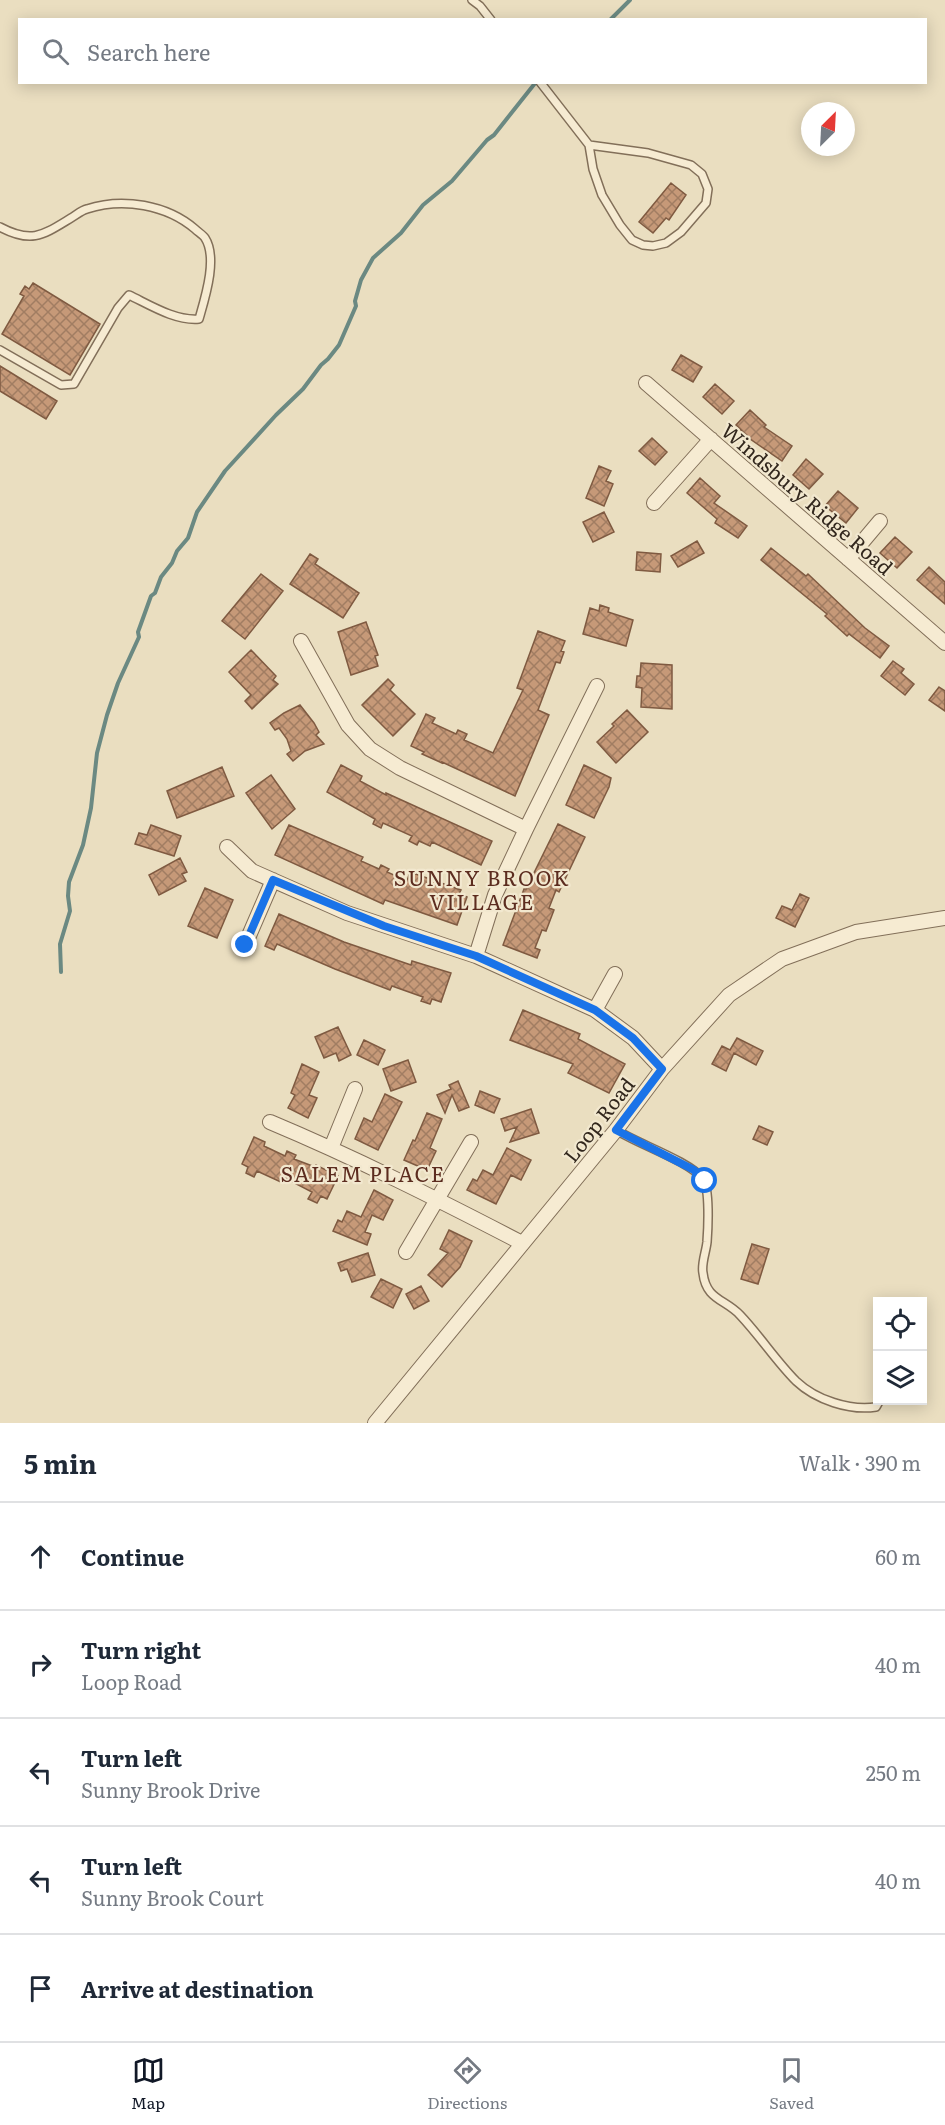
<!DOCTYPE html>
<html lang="en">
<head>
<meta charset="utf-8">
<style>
  :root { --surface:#fff; --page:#f2f2f3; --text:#1f2937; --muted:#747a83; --line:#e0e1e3; --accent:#111827 }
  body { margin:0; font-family:Literata,serif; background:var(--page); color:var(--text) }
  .controls { position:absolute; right:18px; bottom:18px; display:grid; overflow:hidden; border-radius:0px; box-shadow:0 3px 15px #0003 }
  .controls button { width:54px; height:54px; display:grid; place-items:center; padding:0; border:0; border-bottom:2px solid var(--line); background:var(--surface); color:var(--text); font:30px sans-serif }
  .compass { position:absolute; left:801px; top:102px; width:54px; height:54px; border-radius:50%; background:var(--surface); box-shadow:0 3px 15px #0003; rotate:24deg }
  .stop { position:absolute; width:18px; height:18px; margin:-14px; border:4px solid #1a73e8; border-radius:50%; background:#fff }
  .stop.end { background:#1a73e8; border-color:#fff; box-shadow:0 2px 6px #0008 }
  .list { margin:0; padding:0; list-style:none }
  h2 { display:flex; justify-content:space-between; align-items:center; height:78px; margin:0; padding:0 24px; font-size:26px }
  h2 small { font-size:20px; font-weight:400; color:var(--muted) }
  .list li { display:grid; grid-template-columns:39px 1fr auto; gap:18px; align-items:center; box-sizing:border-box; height:108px; padding:0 24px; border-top:2px solid var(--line) }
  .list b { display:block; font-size:22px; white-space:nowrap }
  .list p { margin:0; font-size:20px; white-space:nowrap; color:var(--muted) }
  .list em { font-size:20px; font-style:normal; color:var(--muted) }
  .icon { flex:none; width:33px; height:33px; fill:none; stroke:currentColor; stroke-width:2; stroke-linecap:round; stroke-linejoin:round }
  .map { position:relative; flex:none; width:945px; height:1423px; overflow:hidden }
  .search { position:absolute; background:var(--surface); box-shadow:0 3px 15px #0003; left:18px; right:18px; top:18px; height:66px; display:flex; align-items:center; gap:15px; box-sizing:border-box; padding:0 21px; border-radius:0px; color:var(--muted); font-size:22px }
  .sheet { height:618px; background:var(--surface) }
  nav { display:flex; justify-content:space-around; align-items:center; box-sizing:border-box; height:84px; border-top:2px solid var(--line); background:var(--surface); font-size:16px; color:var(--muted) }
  nav a { display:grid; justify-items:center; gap:3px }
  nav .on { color:var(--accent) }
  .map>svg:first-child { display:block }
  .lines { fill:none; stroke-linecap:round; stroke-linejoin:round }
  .stream { stroke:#6b8982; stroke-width:4 }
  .building { fill:url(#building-cross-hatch); stroke:#7f5a41; stroke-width:1.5 }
  .service-casing { stroke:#826f59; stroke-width:10 }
  .minor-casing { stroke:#826f59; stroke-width:16 }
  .service { stroke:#f6ebd2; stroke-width:7 }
  .minor { stroke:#f6ebd2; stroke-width:14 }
  .route { stroke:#1a73e8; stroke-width:8 }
  .labels { text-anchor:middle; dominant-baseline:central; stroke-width:4.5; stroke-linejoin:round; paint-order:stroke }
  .street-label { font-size:20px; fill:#32271d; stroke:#f2e8cf }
  .neighbourhood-label { font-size:21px; letter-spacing:1.5px; fill:#5c2c1f; stroke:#f2e8cf }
</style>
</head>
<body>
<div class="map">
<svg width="945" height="1423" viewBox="0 0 945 1423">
  <defs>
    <pattern id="building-cross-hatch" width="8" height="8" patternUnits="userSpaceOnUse" patternTransform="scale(1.5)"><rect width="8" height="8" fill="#c69978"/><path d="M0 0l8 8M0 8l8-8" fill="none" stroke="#a17d62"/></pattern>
  </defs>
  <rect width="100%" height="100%" fill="#eadec0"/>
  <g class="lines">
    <path class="stream" d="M610,20L630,0
      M61,972L60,944L70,911L68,896L69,882L83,845L91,808L97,753L107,715L118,683L139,637L138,632L151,596L155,593L161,577L172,563L177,551L188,538L197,512L225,471L276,415L303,389L321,365L328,359L339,345L356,306L355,301L361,280L373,258L401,233L423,205L452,181L487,140L494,135L536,82"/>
  </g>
  <path class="building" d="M671,183L686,195L669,220L666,218L653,233L639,222Z
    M33,283L100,324L70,375L2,334L24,296L20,294L25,286L29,289Z
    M681,355L702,367L693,382L672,370Z
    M0,366L57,401L46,419L0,391Z
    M715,384L734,401L722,414L703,397Z
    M750,410L766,425L764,427L792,446L782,461L750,439L736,425Z
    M652,438L667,452L655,465L639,451Z
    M806,459L823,474L809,489L793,475Z
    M599,466L611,471L606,481L613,484L604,506L586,498Z
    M700,478L720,496L714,503L747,526L738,538L715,523L717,519L687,493Z
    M838,491L858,508L846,523L825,506Z
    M604,512L614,532L593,542L583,522Z
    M895,537L912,552L897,568L880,553Z
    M697,541L704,553L678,567L671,556Z
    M771,548L806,576L808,574L865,628L889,646L880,658L849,634L847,636L825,616L827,614L761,560Z
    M637,552L661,554L660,572L636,570Z
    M310,554L318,559L315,564L359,593L343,618L290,584Z
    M929,567L945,582V604L917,580Z
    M261,574L283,591L245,639L222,621Z
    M600,605L609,608L608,612L633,620L626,646L583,634L590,608L599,611Z
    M366,622L378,655L375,656L378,666L351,675L338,632Z
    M538,631L565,641L561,651L564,652L560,663L556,662L538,710L549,715L515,796L442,762V763L422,754L424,752L411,746L426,714L435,718L432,723L456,734L458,730L467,734L464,740L493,753L523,690L517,688Z
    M251,650L276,676L273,680L278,684L252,709L245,701L251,695L229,672Z
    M893,661L904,669L901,673L914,684L905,695L881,676Z
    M641,663L672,665V709L641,707L642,688L636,687L637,676H640Z
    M388,679L394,685L390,690L415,714L393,736L362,705Z
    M939,687L945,691V711L929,700Z
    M300,705L314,723L319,732L316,735L324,744L305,751L293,761L287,754L291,751L287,739L279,728L275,730L270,723L284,713Z
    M627,710L648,732L616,763L597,742L614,726L612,724Z
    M341,765L362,776L360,781L386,795V793L492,841L481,865L432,842L430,846L419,841L417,845L409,841L412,836L383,823L381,828L373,824L375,819L327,792Z
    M584,765L611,778L609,787L594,818L566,805Z
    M222,767L234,796L177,818L167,791Z
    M271,775L295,809L272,829L246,793Z
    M558,824L585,837L559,892L556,890L549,908L554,910L546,931L542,930L535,948L540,950L537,958L503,945L524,889H526Z
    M151,825L181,836L174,856L135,844L139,833L147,835Z
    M289,825L363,857L361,861L379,869L381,865L389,869L387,872L407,881L410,872L461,890L459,894L467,897L457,925L385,900L383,904L275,855Z
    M180,858L187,872L182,874L186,881L159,895L149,875Z
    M205,888L233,900L217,938L188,926Z
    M800,894L809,898L795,927L776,918L782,906L792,910Z
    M279,914L344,942L411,965L412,961L451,973L441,1002L432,999L430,1004L421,1001L423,997L392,986L390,990L335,969L277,944L274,950L265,946Z
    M523,1010L580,1034L578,1039L625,1064L609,1093L568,1073L573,1064L510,1040Z
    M338,1027L351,1055L339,1061L336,1053L324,1058L315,1037Z
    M737,1038L763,1051L756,1065L734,1053L726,1071L712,1064L722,1046L730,1050Z
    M364,1040L385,1050L378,1065L357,1055Z
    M408,1060L416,1082L391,1091L383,1069Z
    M302,1064L319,1072L309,1095L317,1098L308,1118L288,1108L295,1095L291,1093Z
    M458,1081L469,1107L459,1111L452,1095L445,1113L437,1095L451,1089L449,1085Z
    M480,1091L500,1099L494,1113L475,1105Z
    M385,1094L402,1102L378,1150L355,1139L364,1118L372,1122Z
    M531,1109L539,1133L510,1142L517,1127L505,1131L501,1119Z
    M427,1113L442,1119L430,1148L436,1151L427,1170L404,1160L413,1140L415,1141Z
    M759,1126L773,1132L767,1145L753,1139Z
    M254,1137L265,1142L264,1146L285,1156L287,1151L296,1155L294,1159L315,1167L316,1165L338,1176L327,1199L321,1196L317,1203L308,1199L312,1192L285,1178L283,1183L257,1171L254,1177L246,1173L248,1167L242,1164Z
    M507,1148L531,1160L521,1180L511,1175L496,1204L467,1190L473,1179L477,1181L483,1170L493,1175Z
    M374,1190L393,1200L383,1220L372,1215L365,1232L371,1234L367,1245L333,1231L338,1220L342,1222L347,1211L361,1217Z
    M449,1230L472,1241L460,1267L442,1287L428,1275L448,1253L440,1249Z
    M752,1244L769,1249L758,1284L741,1279Z
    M368,1253L375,1275L352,1282L347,1269L341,1271L338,1263Z
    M381,1279L402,1289L393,1308L371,1297Z
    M421,1286L429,1301L414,1309L406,1294Z"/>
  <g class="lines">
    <g class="service-casing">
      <path id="service" d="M472,0L480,6L491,20
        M540,82L589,145L593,169L602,195L620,225L632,240L643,245L653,246L666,243L681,232L706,203L708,189L702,174L691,165L648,153L589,145
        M0,227C32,244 43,235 71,218C76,215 82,210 87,209C123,197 167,205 195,229C198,232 203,235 205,238C218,258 205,298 199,319C175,321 150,305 129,295L118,308L74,384L61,385L0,350
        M616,1130C638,1144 689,1161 703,1179C710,1189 708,1229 707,1242C706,1252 701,1264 703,1273C706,1300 725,1299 740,1315C760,1336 776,1361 796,1381C816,1400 850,1411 876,1407L880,1400"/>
    </g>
    <g class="minor-casing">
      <path id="minor" d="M646,383L945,643
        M654,503L711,439
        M848,559L880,521
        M301,641L348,725L370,749L400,768L526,829
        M227,847L252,871L347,913L476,956L595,1010L633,1038L662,1069
        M245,945L273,880
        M476,956L495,895L526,829L597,686
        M595,1010L615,974
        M270,1122C356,1158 439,1200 522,1243
        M331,1148L355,1089
        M406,1252L471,1142
        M375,1423L616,1130L662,1069L729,995L782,959L856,932L945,918"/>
    </g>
    <use href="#service" class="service"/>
    <use href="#minor" class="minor"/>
  </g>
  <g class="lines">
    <path class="route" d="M245,945L273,880L384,926L476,956L595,1010L633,1038L662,1069L616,1130L694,1170L705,1181"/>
  </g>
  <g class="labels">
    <g class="street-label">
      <text transform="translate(808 498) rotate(41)">Windsbury Ridge Road</text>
      <text transform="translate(598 1119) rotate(-52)">Loop Road</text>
    </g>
    <g class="neighbourhood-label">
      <text x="482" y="876">SUNNY BROOK<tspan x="482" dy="24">VILLAGE</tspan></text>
      <text x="363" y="1172">SALEM PLACE</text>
    </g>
  </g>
</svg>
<div class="controls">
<button><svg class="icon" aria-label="locate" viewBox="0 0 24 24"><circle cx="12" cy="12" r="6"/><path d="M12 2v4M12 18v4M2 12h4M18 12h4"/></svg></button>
<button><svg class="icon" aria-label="layers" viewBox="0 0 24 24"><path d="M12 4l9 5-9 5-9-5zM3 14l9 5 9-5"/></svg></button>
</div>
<svg class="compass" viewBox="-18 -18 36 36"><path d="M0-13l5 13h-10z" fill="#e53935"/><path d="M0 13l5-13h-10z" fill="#747a83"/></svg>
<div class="stop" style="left:705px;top:1181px"></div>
<div class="stop end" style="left:245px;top:945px"></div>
<div class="search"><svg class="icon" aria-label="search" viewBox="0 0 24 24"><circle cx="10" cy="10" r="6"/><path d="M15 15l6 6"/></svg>Search here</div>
</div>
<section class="sheet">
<h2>5 min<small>Walk · 390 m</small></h2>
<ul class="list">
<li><svg class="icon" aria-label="ahead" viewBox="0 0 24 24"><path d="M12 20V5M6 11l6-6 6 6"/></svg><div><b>Continue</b></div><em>60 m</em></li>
<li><svg class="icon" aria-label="right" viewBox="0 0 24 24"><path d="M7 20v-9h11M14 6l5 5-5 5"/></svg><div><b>Turn right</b><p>Loop Road</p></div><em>40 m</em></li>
<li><svg class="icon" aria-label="left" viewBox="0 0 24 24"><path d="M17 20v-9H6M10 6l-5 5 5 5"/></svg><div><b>Turn left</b><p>Sunny Brook Drive</p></div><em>250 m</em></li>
<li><svg class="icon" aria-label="left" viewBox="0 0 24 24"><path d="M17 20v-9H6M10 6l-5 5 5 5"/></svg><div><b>Turn left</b><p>Sunny Brook Court</p></div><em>40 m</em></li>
<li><svg class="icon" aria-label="arrive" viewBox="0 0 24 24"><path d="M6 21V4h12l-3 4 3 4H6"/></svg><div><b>Arrive at destination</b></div></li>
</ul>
</section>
<nav>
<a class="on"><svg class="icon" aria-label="map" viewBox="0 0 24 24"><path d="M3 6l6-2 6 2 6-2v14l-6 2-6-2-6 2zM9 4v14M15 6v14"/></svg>Map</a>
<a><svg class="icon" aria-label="directions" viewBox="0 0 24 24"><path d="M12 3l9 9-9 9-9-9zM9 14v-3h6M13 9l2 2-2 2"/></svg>Directions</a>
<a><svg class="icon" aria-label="saved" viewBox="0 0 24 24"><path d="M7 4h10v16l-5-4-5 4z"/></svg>Saved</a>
</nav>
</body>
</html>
